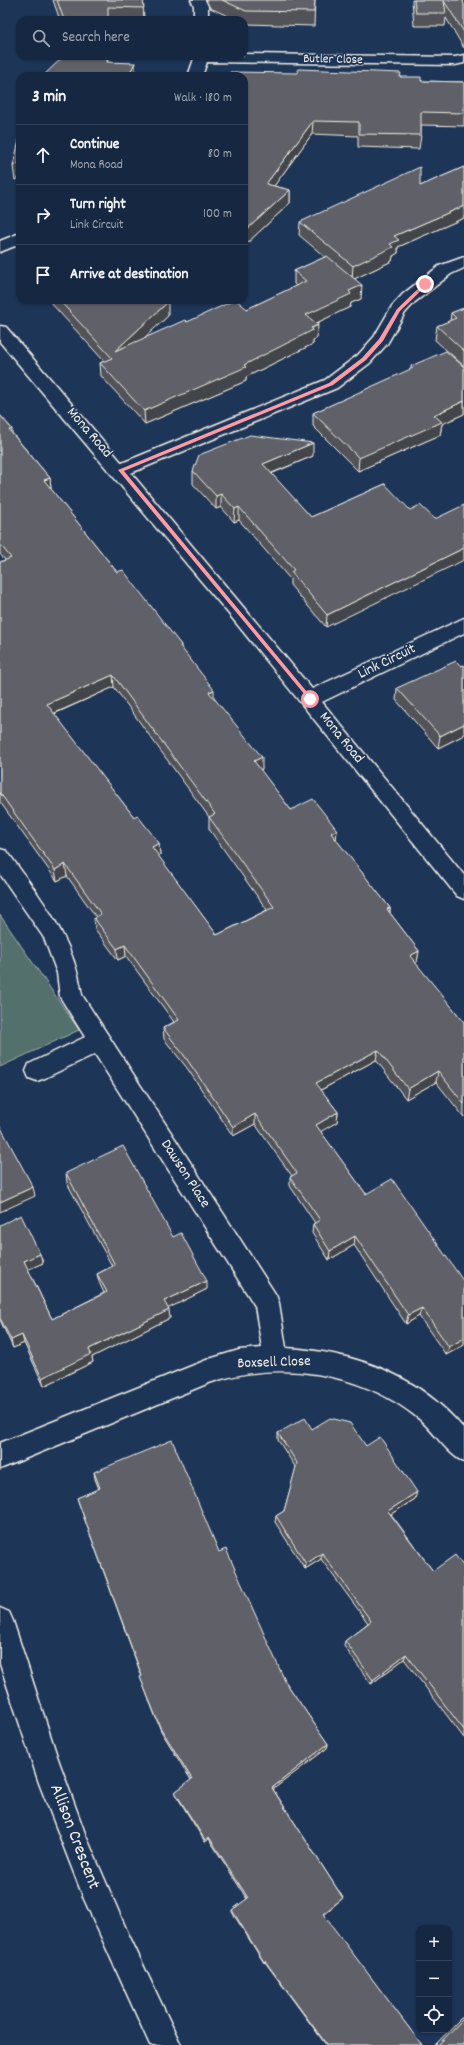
<!DOCTYPE html>
<html lang="en">
<head>
<meta charset="utf-8">
<style>
  :root { --surface:#162841; --page:#1f3048; --text:#f1f3f6; --muted:#9ea6b1; --line:#35445a }
  body { margin:0; font-family:Dekko,sans-serif; background:var(--page); color:var(--text) }
  .controls { position:absolute; right:12px; bottom:12px; display:grid; overflow:hidden; border-radius:8px; box-shadow:0 1px 3px #0004 }
  .controls button { width:36px; height:36px; display:grid; place-items:center; padding:0; border:0; border-bottom:1px solid var(--line); background:var(--surface); color:var(--text); font:20px sans-serif }
  .stop { position:absolute; width:12px; height:12px; margin:-9px; border:3px solid #ff9aa2; border-radius:50%; background:#fff }
  .stop.end { background:#ff9aa2; border-color:#fff; box-shadow:0 1px 4px #0008 }
  .list { margin:0; padding:0; list-style:none }
  h2 { display:flex; justify-content:space-between; align-items:center; height:52px; margin:0; padding:0 16px; font-size:17px }
  h2 small { font-size:13px; font-weight:400; color:var(--muted) }
  .list li { display:grid; grid-template-columns:26px 1fr auto; gap:12px; align-items:center; box-sizing:border-box; height:60px; padding:0 16px; border-top:1px solid var(--line) }
  .list b { display:block; font-size:15px; white-space:nowrap }
  .list p { margin:0; font-size:13px; white-space:nowrap; color:var(--muted) }
  .list em { font-size:13px; font-style:normal; color:var(--muted) }
  .icon { flex:none; width:22px; height:22px; fill:none; stroke:currentColor; stroke-width:2; stroke-linecap:round; stroke-linejoin:round }
  .map { position:relative; flex:none; width:464px; height:2045px; overflow:hidden }
  .search { position:absolute; background:var(--surface); box-shadow:0 1px 3px #0004; left:16px; top:16px; width:232px; height:44px; display:flex; align-items:center; gap:10px; box-sizing:border-box; padding:0 14px; border-radius:12px; color:var(--muted); font-size:15px }
  .panel { position:absolute; background:var(--surface); box-shadow:0 1px 3px #0004; left:16px; top:72px; width:232px; height:232px; border-radius:12px }
  .map>svg:first-child { display:block }
  .green { fill:#536f6c; stroke:#a4b0aa }
  .lines { fill:none; stroke-linecap:round; stroke-linejoin:round }
  .minor-casing { stroke:#f4f1e8; stroke-width:3 }
  .minor { fill:#1d3557; fill-rule:evenodd }
  .wall { fill:#515359; stroke:#f4f1e8; fill-rule:evenodd }
  .shaded-wall { fill:#424449; stroke:#f4f1e8 }
  .building { fill:#5e6168; stroke:#f4f1e8; fill-rule:evenodd }
  .route { fill:#ff9aa2 }
  .labels { text-anchor:middle; dominant-baseline:central; stroke-width:3.5; stroke-linejoin:round; paint-order:stroke }
  .far-street-label { font-size:13px; fill:#f4f1e8; stroke:#1d3557 }
  .street-label { font-size:15px; fill:#f4f1e8; stroke:#1d3557 }
  .near-street-label { font-size:18px; fill:#f4f1e8; stroke:#1d3557 }
</style>
</head>
<body>
<div class="map">
<svg width="464" height="2045" viewBox="0 0 464 2045">
  <rect width="100%" height="100%" fill="#1d3557"/>
  <filter id="ink" filterUnits="userSpaceOnUse"><feTurbulence type="fractalNoise" baseFrequency=".025" numOctaves="2"/><feDisplacementMap in="SourceGraphic" scale="8" xChannelSelector="R" yChannelSelector="G"/><feConvolveMatrix kernelMatrix="1 2 1 2 8 2 1 2 1" color-interpolation-filters="sRGB"/></filter>
  <g filter="url(#ink)">
    <path class="green" d="M0,915L79,1030L0,1067Z"/>
    <g class="lines">
      <g class="minor-casing">
        <path id="minor" d="M191,0H205L208,6V20H194V6Z
          M244,54L455,57L464,55V63L455,65L207,62L202,76H188L195,56H244Z
          M20,233V244L0,252V241Z
          M464,257V268L451,274L415,302L405,313L387,344L370,363L337,388L131,473L312,689L464,618V633L322,702L464,875V899L457,896L228,613L0,342V326L6,327L122,463L325,380L358,355L374,337L392,306L403,294L439,266Z
          M0,849L7,851C40,898 74,937 82,995L276,1295L279,1303L286,1348C355,1352 419,1375 464,1429V1462C447,1454 434,1431 418,1418C362,1372 278,1359 209,1383L0,1469V1443L209,1359L239,1350L262,1348L255,1306L95,1054L45,1078L37,1081L29,1078L26,1071L29,1064L85,1037L60,997L57,973L44,938L0,874Z
          M0,1608L9,1612L13,1621L57,1756L86,1836L127,1931L181,2045H150L84,1899L39,1783L0,1664Z"/>
      </g>
      <use href="#minor" class="minor"/>
    </g>
    <path class="wall" d="M53,0H143L144,20H60Z
      M206,0H315L314,26L246,24L244,23V20H237L210,8Z
      M412,0H463L464,5V48L446,18L445,26H414Z
      M244,76L400,77L421,81L464,82V126L421,125V135L419,149L358,147V136L312,134L274,186L290,190V203L244,246Z
      M464,167V218L398,247V253L393,256L392,261L354,279L361,299L351,303L350,307L316,323L317,338L313,341V344L246,377V381L145,424L101,376L100,363L104,361L51,303L49,300H166L168,316L144,338L187,322L247,309L296,286L294,284V271L325,257L299,235L300,222L420,186Z
      M464,308V366L435,340L437,326L450,321L451,313Z
      M411,366L464,367V414L442,424L440,435L358,471L313,426V413L411,370Z
      M0,415L12,429V433L50,478L51,489L117,572L181,645V648L214,698L262,769L260,770L291,810L337,830L336,840L390,908V913L419,951L417,962L415,963L464,1022V1117L436,1082L406,1099L376,1060L321,1090L338,1112L337,1122L320,1131L366,1194L464,1282V1345L446,1355L419,1316L406,1324L354,1245L329,1260L312,1233L313,1224L315,1223L290,1186V1177L292,1176L255,1124L233,1136L187,1068L164,1039L163,1028L174,1022L126,956L118,960L95,929L94,918L96,917L67,876L57,881L0,802V562L5,560L0,554ZM114,687L209,817V829L267,910L217,935L158,856L160,855L159,843L134,817L54,714Z
      M313,456L271,474L311,517L385,484L326,627L290,585V579L239,520L234,522L221,507L216,509L193,484V471Z
      M464,665V735L438,748L396,700L397,688Z
      M66,1173L173,1237L207,1289L168,1308L170,1318L92,1357L93,1362L44,1386L24,1343L13,1348L0,1320V1225L40,1254L43,1263L28,1269L52,1319L104,1293L99,1282L97,1274L112,1266L67,1183Z
      M312,1429L366,1446L415,1499L391,1514L433,1571L464,1567V1738L404,1659L371,1684L344,1646L345,1641L368,1623L321,1559L305,1569L275,1522L276,1516L284,1511L296,1468L278,1440V1433Z
      M94,1472L219,1552L285,1681L328,1744L327,1748L273,1789L343,1898L323,1915L422,2045H326L265,1962L264,1963L232,1912V1910L247,1899L209,1839L205,1842L176,1795L175,1792L191,1780L161,1731L142,1682L140,1677H142L79,1504L77,1498L99,1489L95,1479Z
      M461,2018H464V2045H435Z"/>
    <path class="shaded-wall" d="M107,56H108L107,75Z
      M135,63V76H128Z
      M313,121L312,134L266,197V184Z
      M20,163V177L15,180L13,166Z
      M290,190V203L244,246V232Z
      M464,206V218L398,247V253L393,256L392,261L352,280L353,266L390,244L394,236Z
      M362,285L361,299L351,303L350,307L306,328V315L349,291Z
      M168,302V316L116,364L115,351Z
      M318,325L317,338L313,341V344L246,377V381L145,424L144,411L244,365Z
      M464,401V414L442,424L440,435L358,471L359,458L434,415Z
      M313,443V456L262,477L263,464Z
      M50,478L51,491L44,480Z
      M221,494V507L216,509V496Z
      M239,507V520L234,522L235,509Z
      M464,548V560L326,627L327,615Z
      M113,675L114,687L48,716L47,704Z
      M214,690V702L209,692Z
      M464,724V735L438,748L440,736Z
      M262,757V769L254,773V761Z
      M337,830L336,841L331,833Z
      M159,843L160,855L153,859L152,847Z
      M65,864L67,876L57,881L55,870Z
      M390,908L389,919L387,909Z
      M125,945L126,956L118,960L117,949Z
      M419,951L417,962L408,966L410,956Z
      M378,1050L376,1060L315,1093L316,1083Z
      M438,1071L436,1082L406,1099L408,1089Z
      M338,1112L337,1122L315,1135L316,1125Z
      M255,1114V1124L233,1136V1127Z
      M33,1187L35,1196L0,1212V1202Z
      M355,1236L354,1245L329,1260L330,1251Z
      M40,1254L43,1263L27,1270L24,1261Z
      M207,1281V1289L165,1310L164,1301Z
      M422,1308L419,1316L406,1324L408,1315Z
      M169,1310L170,1318L92,1357L93,1362L44,1386L42,1378L89,1349Z
      M22,1335L24,1343L13,1348L11,1340Z
      M464,1338V1345L446,1355L449,1347Z
      M417,1492L415,1499L386,1517L388,1511Z
      M322,1553L321,1559L305,1569L306,1564Z
      M406,1654L404,1659L371,1684L373,1680Z
      M328,1744L327,1748L271,1791L272,1788Z
      M209,1837V1839L205,1842V1840Z"/>
    <path class="building" d="M57,0H143L144,8L108,7V20H64Z
      M222,0H315L314,12L246,11Z
      M414,0H463L464,5V32L444,1L446,13H416Z
      M64,56H107V62L135,63L128,76H43Z
      M298,69L401,73L400,77H421V81L464,82V113L421,112V135L359,134V122L313,121L266,184L290,190L244,232V76H229L230,72L298,73Z
      M20,136V163L13,166Z
      M420,167V186L464,167V206L394,236L399,240L390,244L393,247L353,266L300,222Z
      M327,256L362,285L349,291L351,294L306,315L318,325L311,328L313,330L244,365L246,367L144,411L100,363L112,358L59,300H166L168,302L115,351L185,320L187,322L235,300H236L247,309L306,281L294,271Z
      M464,308V351L437,326L456,318L451,313Z
      M446,351L464,367V401L434,415L442,422L359,458L313,413L413,368L411,366Z
      M0,415L12,429L9,430L50,478L44,480L117,572L123,570L181,645L180,646L214,690L209,692L262,757L254,761L291,810L313,799L337,830L331,833L390,908L387,909L419,951L410,956L464,1022V1104L438,1071L408,1089L378,1050L316,1083L338,1112L316,1125L366,1194L392,1179L464,1282V1338L449,1347L422,1308L408,1315L355,1236L330,1251L313,1224L320,1220L290,1177L297,1173L255,1114L233,1127L186,1058L163,1028L179,1020L125,945L117,949L94,918L101,914L65,864L55,870L0,793V562L11,558L0,544ZM113,675L215,814L209,817L274,907L217,935L152,847L159,843L137,815L134,817L47,704Z
      M250,435L313,443L263,464L311,517L385,484L410,510L420,505L435,519L464,505V548L327,615L291,572L294,570L239,507L235,509L221,494L216,496L193,471L199,455Z
      M456,661L461,666L464,665V724L440,736L397,688Z
      M0,1126L33,1187L0,1202Z
      M123,1146L173,1237L181,1233L207,1281L164,1301L169,1310L89,1349L91,1354L42,1378L22,1335L11,1340L0,1318V1225L21,1215L40,1254L24,1261L52,1319L107,1292L97,1274L115,1265L66,1173Z
      M305,1418L312,1429L330,1418L350,1423L366,1446L380,1437L417,1492L388,1511L433,1571L455,1555L464,1567V1730L406,1654L373,1680L345,1641L371,1621L322,1553L306,1564L276,1516L284,1511L297,1463L278,1433Z
      M172,1440L219,1552L226,1549L285,1681L328,1744L272,1788L343,1898L323,1914L422,2045H327L265,1961L264,1962L232,1910L248,1898L209,1837L205,1840L175,1792L192,1779L160,1727L140,1677L142,1676L77,1498L100,1488L94,1472Z
      M464,2018V2045H438Z"/>
  </g>
  <path class="route" d="M424,283L428,284L400,311L383,341L366,360L333,385L124,471L312,698V701H310L118,470L329,383L362,358L379,339L397,309Z"/>
  <g class="labels">
    <g class="far-street-label">
      <text transform="translate(333 60) rotate(1)">Butler Close</text>
    </g>
    <g class="street-label">
      <text transform="translate(89 433) rotate(49)">Mona Road</text>
      <text transform="translate(387 662) rotate(-26)">Link Circuit</text>
      <text transform="translate(341 738) rotate(51)">Mona Road</text>
      <text transform="translate(185 1174) rotate(57)">Dawson Place</text>
      <text transform="translate(274 1363) rotate(-2)">Boxsell Close</text>
    </g>
    <g class="near-street-label">
      <text transform="translate(74 1837) rotate(69)">Allison Crescent</text>
    </g>
  </g>
</svg>
<div class="controls">
<button>+</button>
<button>−</button>
<button><svg class="icon" aria-label="locate" viewBox="0 0 24 24"><circle cx="12" cy="12" r="6"/><path d="M12 2v4M12 18v4M2 12h4M18 12h4"/></svg></button>
</div>
<div class="stop" style="left:310px;top:699px"></div>
<div class="stop end" style="left:425px;top:284px"></div>
<div class="search"><svg class="icon" aria-label="search" viewBox="0 0 24 24"><circle cx="10" cy="10" r="6"/><path d="M15 15l6 6"/></svg>Search here</div>
<section class="panel">
<h2>3 min<small>Walk · 180 m</small></h2>
<ul class="list">
<li><svg class="icon" aria-label="ahead" viewBox="0 0 24 24"><path d="M12 20V5M6 11l6-6 6 6"/></svg><div><b>Continue</b><p>Mona Road</p></div><em>80 m</em></li>
<li><svg class="icon" aria-label="right" viewBox="0 0 24 24"><path d="M7 20v-9h11M14 6l5 5-5 5"/></svg><div><b>Turn right</b><p>Link Circuit</p></div><em>100 m</em></li>
<li><svg class="icon" aria-label="arrive" viewBox="0 0 24 24"><path d="M6 21V4h12l-3 4 3 4H6"/></svg><div><b>Arrive at destination</b></div></li>
</ul>
</section>
</div>
</body>
</html>
